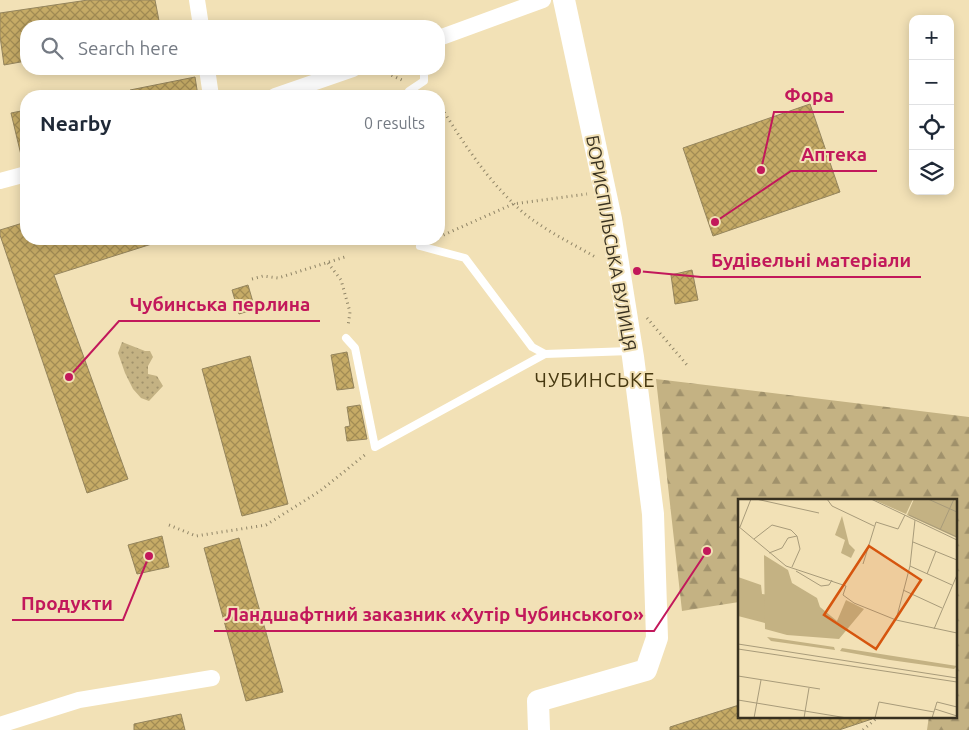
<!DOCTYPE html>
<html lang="en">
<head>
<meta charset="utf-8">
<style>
  :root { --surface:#fff; --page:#f2f2f3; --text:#1f2937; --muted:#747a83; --line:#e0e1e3 }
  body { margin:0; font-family:Ubuntu,sans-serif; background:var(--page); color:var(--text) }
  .controls { position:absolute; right:15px; top:15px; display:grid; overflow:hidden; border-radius:10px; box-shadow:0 2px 12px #0003 }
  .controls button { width:45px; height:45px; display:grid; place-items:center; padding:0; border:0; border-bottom:1px solid var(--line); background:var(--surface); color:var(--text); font:25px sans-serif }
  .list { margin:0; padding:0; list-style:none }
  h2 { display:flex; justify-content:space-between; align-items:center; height:65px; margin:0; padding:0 20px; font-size:21px }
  h2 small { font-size:16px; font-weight:400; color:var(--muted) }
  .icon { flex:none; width:28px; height:28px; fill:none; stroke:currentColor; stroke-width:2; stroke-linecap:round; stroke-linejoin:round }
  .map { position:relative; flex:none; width:969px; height:730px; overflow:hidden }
  .search { position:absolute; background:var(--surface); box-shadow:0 2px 12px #0003; left:20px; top:20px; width:425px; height:55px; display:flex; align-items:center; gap:12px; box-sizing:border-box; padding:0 18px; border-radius:20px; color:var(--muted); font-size:19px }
  .panel { position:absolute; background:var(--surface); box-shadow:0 2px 12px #0003; left:20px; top:90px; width:425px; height:155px; border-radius:20px }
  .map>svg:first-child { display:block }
  .forest { fill:url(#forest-firs) }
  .park { fill:url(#park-dots) }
  .building { fill:url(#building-cross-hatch); stroke:#94845c }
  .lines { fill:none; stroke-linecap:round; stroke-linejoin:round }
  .path { stroke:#908567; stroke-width:3; stroke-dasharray:1 4; stroke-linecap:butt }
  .lane { stroke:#fff; stroke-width:8 }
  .street { stroke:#fff; stroke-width:16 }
  .secondary { stroke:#fff; stroke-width:22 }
  .labels { text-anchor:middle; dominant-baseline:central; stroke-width:4; stroke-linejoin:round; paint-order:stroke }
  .street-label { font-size:18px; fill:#383120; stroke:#f2e1b6 }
  .quarter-label { font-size:20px; letter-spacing:1px; fill:#463810; stroke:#f2e1b6 }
  .inset-road { fill:none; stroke:#a89b7a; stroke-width:1 }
  .view { fill:#d6550e; fill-opacity:0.15; stroke:#d6550e; stroke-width:2.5 }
  .inset-edge { fill:none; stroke:#383120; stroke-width:2.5 }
  .leader { fill:none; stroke:#c2185b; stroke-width:2 }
  .callout-dot { fill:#c2185b; stroke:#f2e1b6; stroke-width:2 }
  .callout-label { font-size:19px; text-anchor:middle; font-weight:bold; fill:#c2185b; stroke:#f2e1b6; stroke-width:4; stroke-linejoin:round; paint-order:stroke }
</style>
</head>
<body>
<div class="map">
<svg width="969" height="730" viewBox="0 0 969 730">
  <defs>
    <pattern id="forest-firs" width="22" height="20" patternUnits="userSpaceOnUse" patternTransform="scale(1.25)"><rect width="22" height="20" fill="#c4b283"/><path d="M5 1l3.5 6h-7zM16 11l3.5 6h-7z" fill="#a0916b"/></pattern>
    <pattern id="park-dots" width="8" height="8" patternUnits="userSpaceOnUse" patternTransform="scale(1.25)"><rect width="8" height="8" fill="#c4b283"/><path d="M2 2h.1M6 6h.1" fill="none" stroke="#a0916b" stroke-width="1.8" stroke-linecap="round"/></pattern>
    <pattern id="building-cross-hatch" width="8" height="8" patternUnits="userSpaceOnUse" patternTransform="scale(1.25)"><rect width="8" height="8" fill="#c6ab66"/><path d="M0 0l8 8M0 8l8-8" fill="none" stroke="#a28c54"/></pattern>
  </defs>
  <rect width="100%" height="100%" fill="#f2e1b6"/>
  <path class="forest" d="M656,379L969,417V730H927L929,716H955V500H739V602L682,611Z"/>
  <path class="park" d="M122,342L145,351H150L153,357L148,366V374L157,376L163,386L149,401L141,398L133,389L125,373L118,353Z"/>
  <path class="building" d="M88,0H155L160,26H26V61L4,65L0,36V13Z
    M195,77L198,96H131L130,90Z
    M810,104L840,192L713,236L683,148Z
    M26,110V154L21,155L11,113Z
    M26,222V239H158V242L54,275L128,479L87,493L0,235V230Z
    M692,270L698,300L675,304L671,275Z
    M248,285L255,309L239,314L232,290Z
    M347,352L354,388L337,390L331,355Z
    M250,356L288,504L242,516L202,369Z
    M360,405L367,439L347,441L345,427L350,426L347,407Z
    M162,536L169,567L137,574L128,545Z
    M239,538L283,692L246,701L204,548Z
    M739,705V716H872V719L839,730H670V727Z
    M181,714L185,730H134V724Z"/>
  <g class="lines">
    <path class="path" d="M378,69L404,81
      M439,104C461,139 483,174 513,203C535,226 570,242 597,258
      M439,237L513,204L587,194
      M328,263L341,280L350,312L348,326
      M252,279L263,276L278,278L348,256
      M647,318L687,365
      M169,525L196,536L266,525L320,491L366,454
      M863,730L879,716"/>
    <path class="lane" d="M409,91L424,81V69
      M420,246L465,258L532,347L545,354
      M346,338L355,348L375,447L545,354L630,351"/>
    <path class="street" d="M197,0L201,26
      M439,38L543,0
      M207,69L211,96
      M275,96L353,69
      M0,181L26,174
      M0,725L79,700L212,678"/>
    <path class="secondary" d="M539,730L538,701L646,670L657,638L653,514L633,357L611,219L564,0"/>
  </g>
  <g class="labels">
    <g class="street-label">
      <text transform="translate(612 243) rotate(80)">БОРИСПІЛЬСЬКА ВУЛИЦЯ</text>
    </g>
    <g class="quarter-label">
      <text x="595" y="379">ЧУБИНСЬКЕ</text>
    </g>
  </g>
  <g transform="translate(738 499)">
    <rect width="219" height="219" fill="#f2e1b6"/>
    <path d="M134,0H175L168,15ZM176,0H219V39L169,16ZM0,78L23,86L24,95L32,96L27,124L0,117Z" fill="#c4b283"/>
    <path d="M104,17L111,45L117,51L113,59L103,54L107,41L97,36ZM26,56L50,71L54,84L79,99L82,108L99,122L108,101L126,110L101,140L49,136L27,130ZM29,138L96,148L97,151L33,142ZM104,149L219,167L216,170L152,161L102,152Z" fill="#c4b283"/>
    <path class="inset-road" d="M18,0L81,14M89,0L94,7L136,27M133,0L219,41M190,0L219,13M171,16L219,38M0,27L48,67L108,87L105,96L116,104L158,121L219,134M2,28L13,0M202,31L216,0M16,40L34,26L53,31L59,37L62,50L54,68M175,43L219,61M31,54L44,49L50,39L59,37M125,65L138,23L160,30L167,16M172,67L214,86M58,72L83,87L91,86L94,81M189,75L198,52M165,91L204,109M158,121L172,67L177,21M196,130L219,76M0,145L219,179M0,150L219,183M0,177L82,190M0,201L109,219M197,210L219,217M16,219L23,181M66,219L71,189M137,219L141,203L196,213M194,219L199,203L219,208"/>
    <path class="view" d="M131,47L183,81L138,150L86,116Z"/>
    <rect width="219" height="219" class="inset-edge"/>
  </g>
  <path class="leader" d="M761 170L774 112H844M715 222L791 171H877M637 271L701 277H921M69 377L119 321H320M149 556L123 620H12M707 551L654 631H214"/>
  <g class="callout-dot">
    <circle cx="761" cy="170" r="5"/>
    <circle cx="715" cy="222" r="5"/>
    <circle cx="637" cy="271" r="5"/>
    <circle cx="69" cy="377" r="5"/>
    <circle cx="149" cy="556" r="5"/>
    <circle cx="707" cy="551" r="5"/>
  </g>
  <g class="callout-label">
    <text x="809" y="102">Фора</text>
    <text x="834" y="161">Аптека</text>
    <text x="811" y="267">Будівельні матеріали</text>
    <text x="220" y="311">Чубинська перлина</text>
    <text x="67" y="610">Продукти</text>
    <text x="434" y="621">Ландшафтний заказник «Хутір Чубинського»</text>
  </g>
</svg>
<div class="controls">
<button>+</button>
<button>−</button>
<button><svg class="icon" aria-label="locate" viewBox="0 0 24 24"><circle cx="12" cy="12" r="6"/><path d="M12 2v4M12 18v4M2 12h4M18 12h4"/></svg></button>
<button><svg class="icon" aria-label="layers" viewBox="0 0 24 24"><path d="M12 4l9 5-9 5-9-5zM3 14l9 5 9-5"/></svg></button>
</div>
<div class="search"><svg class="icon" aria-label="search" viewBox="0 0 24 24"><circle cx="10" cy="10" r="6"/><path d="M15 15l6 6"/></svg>Search here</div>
<section class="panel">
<h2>Nearby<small>0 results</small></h2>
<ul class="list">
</ul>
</section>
</div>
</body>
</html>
